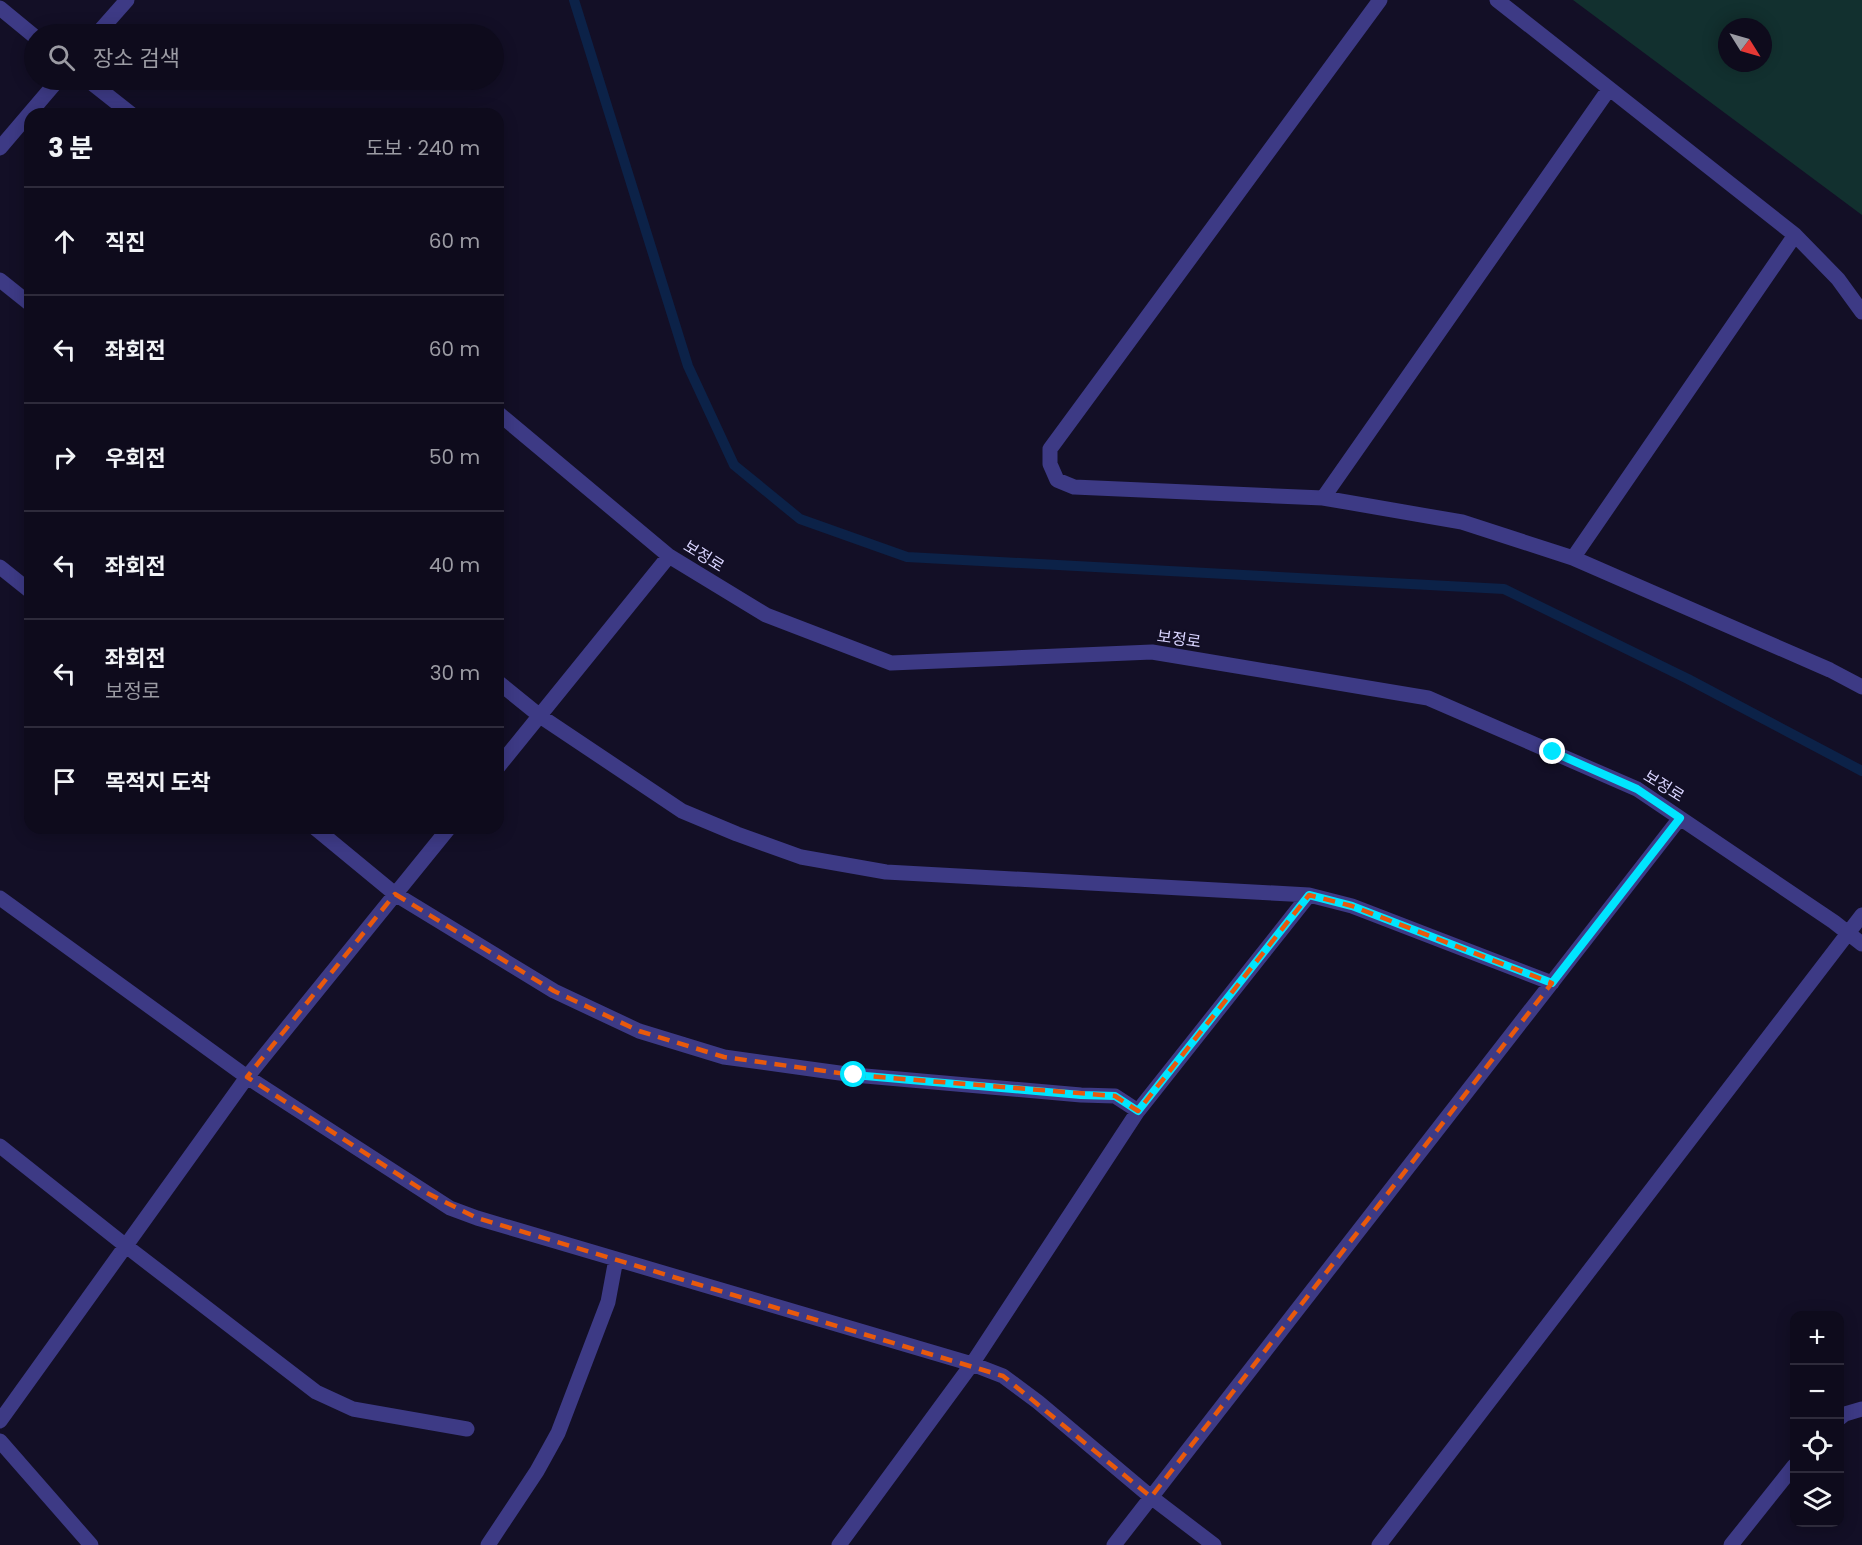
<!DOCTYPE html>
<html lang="ko">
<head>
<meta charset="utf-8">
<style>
  :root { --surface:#0e0b1c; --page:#1c1929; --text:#f1f3f6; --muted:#9b9ba3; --line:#2e2b3b }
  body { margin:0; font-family:Poppins,"Noto Sans KR",sans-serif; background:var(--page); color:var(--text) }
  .controls { position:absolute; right:18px; bottom:18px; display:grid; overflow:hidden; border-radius:12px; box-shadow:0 3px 15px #0003 }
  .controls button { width:54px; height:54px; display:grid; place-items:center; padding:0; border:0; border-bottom:2px solid var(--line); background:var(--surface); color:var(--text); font:30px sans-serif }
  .compass { position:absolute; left:1718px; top:18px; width:54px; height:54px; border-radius:50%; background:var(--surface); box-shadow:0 3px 15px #0003; rotate:127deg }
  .stop { position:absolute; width:18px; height:18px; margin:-14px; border:4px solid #00e5ff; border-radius:50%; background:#fff }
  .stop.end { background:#00e5ff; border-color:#fff; box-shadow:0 2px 6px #0008 }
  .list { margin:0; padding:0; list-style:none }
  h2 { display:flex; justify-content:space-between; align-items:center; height:78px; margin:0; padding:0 24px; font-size:26px }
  h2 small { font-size:20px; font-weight:400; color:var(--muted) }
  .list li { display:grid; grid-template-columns:39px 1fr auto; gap:18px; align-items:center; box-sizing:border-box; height:108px; padding:0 24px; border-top:2px solid var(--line) }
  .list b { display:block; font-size:22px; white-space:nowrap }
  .list p { margin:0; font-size:20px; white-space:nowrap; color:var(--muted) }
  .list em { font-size:20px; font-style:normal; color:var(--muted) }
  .icon { flex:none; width:33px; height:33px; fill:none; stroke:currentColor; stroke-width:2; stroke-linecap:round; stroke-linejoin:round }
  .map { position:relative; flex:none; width:1862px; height:1545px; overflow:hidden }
  .search { position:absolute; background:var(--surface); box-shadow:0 3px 15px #0003; left:24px; top:24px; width:480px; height:66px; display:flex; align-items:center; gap:15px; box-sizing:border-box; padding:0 21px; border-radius:33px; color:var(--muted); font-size:22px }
  .panel { position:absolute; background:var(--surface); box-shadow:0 3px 15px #0003; left:24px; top:108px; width:480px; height:726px; border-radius:18px }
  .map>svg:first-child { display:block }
  .green { fill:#12302f; fill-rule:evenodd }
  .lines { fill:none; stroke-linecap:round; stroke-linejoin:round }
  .stream { stroke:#0c2248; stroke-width:10 }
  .minor { stroke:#3d3a85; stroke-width:15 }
  .route { stroke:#00e5ff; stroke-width:8 }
  .marked { fill:none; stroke:#e8590c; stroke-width:4.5; stroke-dasharray:12 8; stroke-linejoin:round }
  .labels { text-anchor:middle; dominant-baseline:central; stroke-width:4.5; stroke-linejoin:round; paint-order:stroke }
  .street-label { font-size:16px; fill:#d9d4ff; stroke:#130f26 }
</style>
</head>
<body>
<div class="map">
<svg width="1862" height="1545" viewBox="0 0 1862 1545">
  <rect width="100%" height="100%" fill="#130f26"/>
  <path class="green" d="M1573,0H1862V215ZM1727,27H1763V63H1727Z"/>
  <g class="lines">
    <path class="stream" d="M574,0L688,366L734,465L800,519L907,557L1504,589L1688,679L1862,771"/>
    <path class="minor" d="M1380,0L1050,449V464L1057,480L1074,487L1323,498L1462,522L1573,558L1830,670L1862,687
      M1497,0L1795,235L1838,279L1862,312
      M0,8L34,36
      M97,34L127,0
      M88,80L131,114
      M0,148L58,80
      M0,280L30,304
      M498,413L669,556L766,615L891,663L1152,652L1428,698L1637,789L1834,922L1862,944
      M1323,498L1609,89
      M1573,558L1795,235
      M0,567L30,591
      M498,682L540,716L682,811L737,834L801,857L886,872L1309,895L1352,906L1552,983
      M498,767L669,556
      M315,828L395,894L554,991L639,1031L724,1057L854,1075L1081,1095L1115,1096L1138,1111
      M0,898L247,1077L450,1208L477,1218L972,1364L1003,1376L1038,1402L1151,1497L1214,1545
      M0,1146L126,1246L316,1392L353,1409L467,1429
      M1840,1418L1845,1414L1862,1409
      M0,1421L247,1077L449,828
      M0,1441L91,1545
      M488,1545L537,1471L558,1433L608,1302L616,1259
      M839,1545L972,1364L1138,1111L1309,895
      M1114,1545L1680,818
      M1379,1545L1862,915
      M1731,1545L1794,1466"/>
  </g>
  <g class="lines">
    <path class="route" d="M854,1075L1081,1095L1115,1096L1138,1111L1309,895L1352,906L1552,983L1680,818L1637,789L1553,752"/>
  </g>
  <path class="marked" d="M395,894L554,991L639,1031L724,1057L854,1075L1115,1096L1138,1111L1309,895L1352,906L1552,983L1151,1497L1003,1376L477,1218L427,1193L247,1077Z"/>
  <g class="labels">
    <g class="street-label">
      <text transform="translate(704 556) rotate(32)">보정로</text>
      <text transform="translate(1179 639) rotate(8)">보정로</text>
      <text transform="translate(1664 786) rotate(32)">보정로</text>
    </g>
  </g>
</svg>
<div class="controls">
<button>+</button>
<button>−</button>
<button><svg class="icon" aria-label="locate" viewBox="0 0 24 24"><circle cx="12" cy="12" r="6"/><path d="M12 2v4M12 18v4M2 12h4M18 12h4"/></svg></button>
<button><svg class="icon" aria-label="layers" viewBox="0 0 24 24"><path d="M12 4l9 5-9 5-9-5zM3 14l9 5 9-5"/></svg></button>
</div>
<svg class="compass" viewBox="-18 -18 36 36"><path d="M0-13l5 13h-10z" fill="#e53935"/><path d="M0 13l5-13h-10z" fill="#9b9ba3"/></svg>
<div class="stop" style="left:854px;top:1075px"></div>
<div class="stop end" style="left:1553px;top:752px"></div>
<div class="search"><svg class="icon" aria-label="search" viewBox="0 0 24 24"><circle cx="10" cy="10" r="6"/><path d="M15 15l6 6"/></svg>장소 검색</div>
<section class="panel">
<h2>3 분<small>도보 · 240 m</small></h2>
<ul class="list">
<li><svg class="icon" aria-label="ahead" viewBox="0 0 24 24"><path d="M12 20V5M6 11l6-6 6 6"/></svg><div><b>직진</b></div><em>60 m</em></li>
<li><svg class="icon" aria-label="left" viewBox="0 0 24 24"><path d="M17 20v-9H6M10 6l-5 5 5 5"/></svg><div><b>좌회전</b></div><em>60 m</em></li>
<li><svg class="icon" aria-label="right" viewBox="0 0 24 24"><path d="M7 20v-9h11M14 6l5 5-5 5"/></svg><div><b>우회전</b></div><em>50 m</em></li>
<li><svg class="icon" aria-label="left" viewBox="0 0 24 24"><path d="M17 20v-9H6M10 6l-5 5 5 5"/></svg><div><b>좌회전</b></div><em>40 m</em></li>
<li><svg class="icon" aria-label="left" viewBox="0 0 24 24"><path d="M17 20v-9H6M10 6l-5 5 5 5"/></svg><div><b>좌회전</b><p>보정로</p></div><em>30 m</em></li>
<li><svg class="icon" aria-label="arrive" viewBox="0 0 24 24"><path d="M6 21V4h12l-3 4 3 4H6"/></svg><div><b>목적지 도착</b></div></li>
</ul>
</section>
</div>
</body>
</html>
